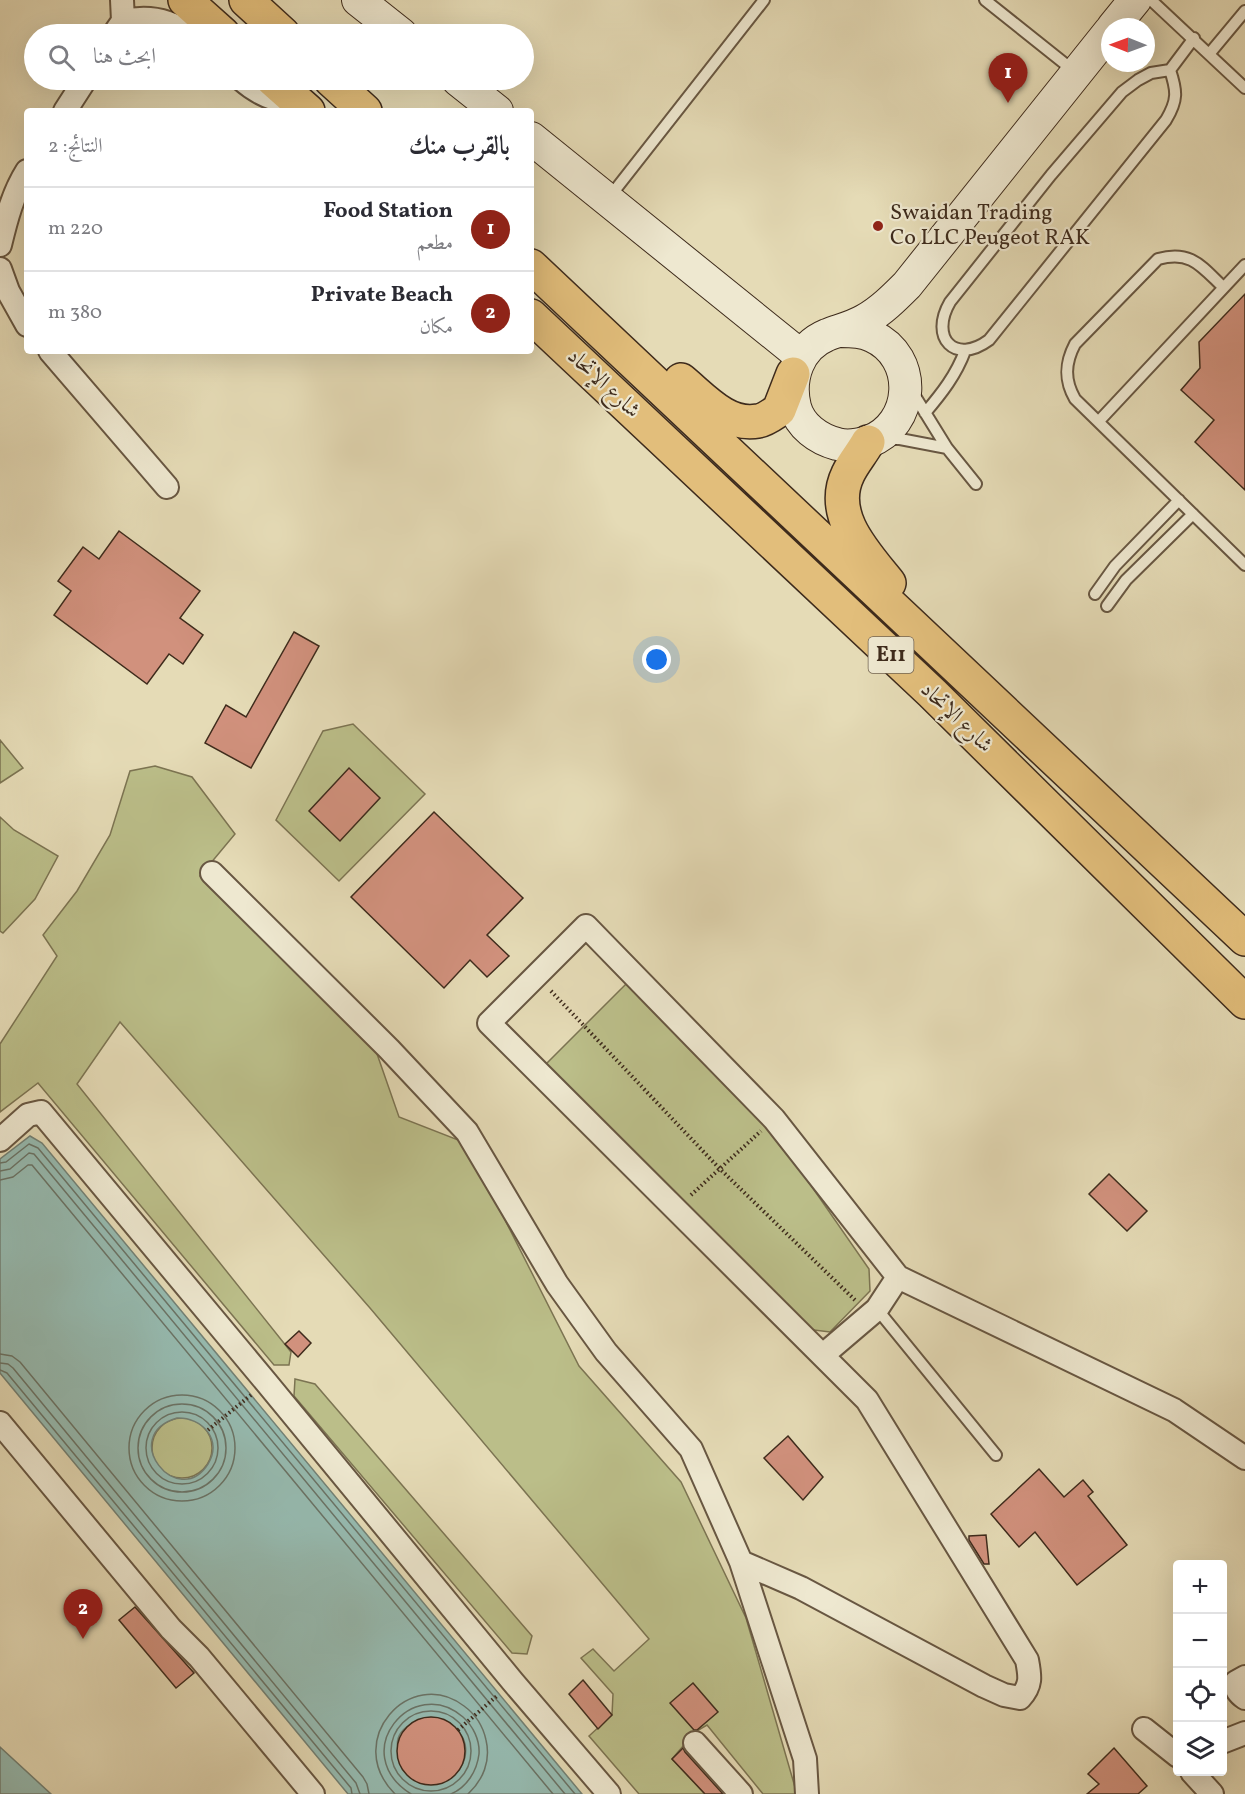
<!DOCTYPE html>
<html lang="ar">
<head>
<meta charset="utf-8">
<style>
  :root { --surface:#fff; --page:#f7f7f7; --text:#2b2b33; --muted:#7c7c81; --line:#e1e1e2; --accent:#8f2418 }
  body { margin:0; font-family:Vollkorn,Amiri,serif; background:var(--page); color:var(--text); direction:rtl }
  .controls { position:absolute; right:18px; bottom:18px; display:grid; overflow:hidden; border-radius:6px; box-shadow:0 6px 24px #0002 }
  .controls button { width:54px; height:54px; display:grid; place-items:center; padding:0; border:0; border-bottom:2px solid var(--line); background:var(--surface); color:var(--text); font:30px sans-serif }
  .compass { position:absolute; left:1101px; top:18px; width:54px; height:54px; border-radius:50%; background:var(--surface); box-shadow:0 6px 24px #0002; rotate:271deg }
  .you { position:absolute; left:657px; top:660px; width:21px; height:21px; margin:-15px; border:4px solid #fff; border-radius:50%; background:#1a73e8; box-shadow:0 0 0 9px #1a73e833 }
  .badge { display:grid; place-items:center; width:39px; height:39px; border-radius:50%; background:var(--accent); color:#fff; font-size:20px; font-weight:700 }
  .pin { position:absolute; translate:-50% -50px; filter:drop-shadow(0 2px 3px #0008) }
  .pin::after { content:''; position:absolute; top:32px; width:21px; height:18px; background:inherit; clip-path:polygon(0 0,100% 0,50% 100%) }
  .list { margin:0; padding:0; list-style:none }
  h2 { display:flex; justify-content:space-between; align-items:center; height:78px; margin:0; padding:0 24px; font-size:26px }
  h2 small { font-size:20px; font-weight:400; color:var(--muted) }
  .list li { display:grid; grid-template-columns:39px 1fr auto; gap:18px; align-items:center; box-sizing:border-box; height:84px; padding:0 24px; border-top:2px solid var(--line) }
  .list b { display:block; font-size:22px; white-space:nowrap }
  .list p { margin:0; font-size:20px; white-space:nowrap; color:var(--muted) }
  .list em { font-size:20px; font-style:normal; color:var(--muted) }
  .icon { flex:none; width:33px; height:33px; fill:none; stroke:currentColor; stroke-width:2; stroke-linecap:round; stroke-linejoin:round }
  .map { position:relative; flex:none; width:1245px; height:1794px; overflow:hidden; direction:ltr }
  .search { position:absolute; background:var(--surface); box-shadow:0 6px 24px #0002; left:24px; top:24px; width:510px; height:66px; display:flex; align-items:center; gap:15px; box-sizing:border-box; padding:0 21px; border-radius:33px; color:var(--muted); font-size:22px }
  .panel { position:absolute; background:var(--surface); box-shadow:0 6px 24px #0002; left:24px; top:108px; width:510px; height:246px; border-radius:6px; direction:rtl }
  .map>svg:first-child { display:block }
  .green { fill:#bbbe89; stroke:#7c7452; stroke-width:1.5 }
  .water { fill:#96bbb1; stroke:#738175; stroke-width:1.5; fill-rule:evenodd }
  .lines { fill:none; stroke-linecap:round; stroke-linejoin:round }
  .shore { stroke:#6a7366; stroke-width:1.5 }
  .building { fill:#d1917d; stroke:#3e2b1c; stroke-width:1.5 }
  .lane-casing { stroke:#685742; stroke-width:14 }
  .street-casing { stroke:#685742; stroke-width:26 }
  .secondary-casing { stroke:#3e2b1c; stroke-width:34 }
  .highway-casing { stroke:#3e2b1c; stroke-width:36 }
  .path { stroke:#3e2b1c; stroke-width:4; stroke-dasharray:1.5 3; stroke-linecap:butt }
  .lane { stroke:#eee8d0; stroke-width:10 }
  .street { stroke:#eee8d0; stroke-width:22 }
  .secondary { stroke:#eee8d0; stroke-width:32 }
  .highway { stroke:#e2be7b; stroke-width:33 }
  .poi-dot { fill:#8f2418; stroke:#eee8d0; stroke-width:2 }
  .labels { text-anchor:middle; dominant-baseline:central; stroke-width:4.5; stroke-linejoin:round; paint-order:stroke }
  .shield { fill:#eee8d0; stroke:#736452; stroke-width:1.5 }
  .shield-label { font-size:21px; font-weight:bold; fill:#3e2b1c }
  .poi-label { font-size:22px; fill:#3e2b1c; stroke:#eee8d0; text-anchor:start }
  .street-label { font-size:22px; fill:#3e2b1c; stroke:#eee8d0 }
</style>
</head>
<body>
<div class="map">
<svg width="1245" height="1794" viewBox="0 0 1245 1794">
  <rect width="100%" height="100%" fill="#e5dbb6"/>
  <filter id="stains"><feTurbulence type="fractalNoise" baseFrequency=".00333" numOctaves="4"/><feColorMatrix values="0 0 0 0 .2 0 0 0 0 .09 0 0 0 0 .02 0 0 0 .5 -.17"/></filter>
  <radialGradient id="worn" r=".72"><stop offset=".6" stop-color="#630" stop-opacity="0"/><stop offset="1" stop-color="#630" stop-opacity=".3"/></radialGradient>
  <path class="green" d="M353,724L425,794L339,881L276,820L323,731Z
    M0,740L23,768L0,783Z
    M155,766L192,777L235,834L200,876L376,1051L399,1117L466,1143L579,1366L681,1482L746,1618L797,1794H763L707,1725L695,1732L672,1759L705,1794H639L589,1736L612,1715L613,1694L581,1658L593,1649L614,1671L649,1639L370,1308L120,1022L77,1084L291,1352L289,1365H274L38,1083L0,1112V1044L57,956L43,935L77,891L110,835L130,771Z
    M0,817L14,830L58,856L35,899L3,933L0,931Z
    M633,977L778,1138L869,1269L870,1291L830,1332L798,1328L541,1069Z
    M295,1379L315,1384L532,1636L527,1654L512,1653L294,1396Z
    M152 1448a30 30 0 1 1 60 0a30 30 0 1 1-60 0Z"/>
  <path class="water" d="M30,1136L42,1143L582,1794H348L0,1373V1159ZM177,1418C202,1417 223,1440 208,1464C178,1511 117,1436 177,1418ZM426,1718C453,1718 476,1740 461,1767C431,1794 357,1739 426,1718Z
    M0,1747L51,1794H0Z"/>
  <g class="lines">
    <path class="shore" d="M0,1163L6,1162L29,1144L38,1148L575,1794
      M0,1171L10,1169L29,1153L34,1154L565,1794
      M0,1180L13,1177L28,1165H32L553,1794
      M0,1354L12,1356L20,1362L363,1777L367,1784L369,1794
      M0,1363L8,1364L13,1368L356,1783L360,1794
      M0,1370L7,1373L351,1788L352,1794
      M129 1448a53 53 0 1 1 106 0a53 53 0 1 1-106 0Z
      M138 1448a44 44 0 1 1 88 0a44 44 0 1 1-88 0Z
      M146 1448a36 36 0 1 1 72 0a36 36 0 1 1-72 0Z
      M391 1751a40 40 0 1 1 80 0a40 40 0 1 1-80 0Z
      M395,1794C342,1741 410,1665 464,1706C475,1714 483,1726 486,1740C491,1761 483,1780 468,1794
      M411,1794C346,1753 413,1673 463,1717C473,1726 480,1740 479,1754C477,1771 467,1787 451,1794"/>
  </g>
  <path class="building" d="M1245,294V490L1195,442L1214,420L1181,390L1200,368L1199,342Z
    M119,531L200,591L180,618L203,635L183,664L169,654L147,684L54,615L71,591L58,581L83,547L99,559Z
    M294,632L319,646L251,768L205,743L226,705L246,717Z
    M349,768L380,798L340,841L309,811Z
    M434,812L523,898L487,935L509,956L487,977L470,960L444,988L351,897Z
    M1109,1174L1147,1211L1127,1231L1089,1194Z
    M299,1331L311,1343L298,1357L285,1344Z
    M788,1436L823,1477L803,1500L764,1458Z
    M1039,1469L1064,1497L1083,1480L1093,1492L1088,1496L1127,1545L1077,1585L1035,1532L1019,1547L991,1514Z
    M986,1535L989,1564H984L969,1540V1536Z
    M135,1607L194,1673L176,1688L119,1620Z
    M583,1680L612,1715L598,1729L569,1694Z
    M693,1683L718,1712L697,1730H694L670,1703Z
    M397 1751a34 34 0 1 1 68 0a34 34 0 1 1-68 0Z
    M683,1748L685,1752L723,1794H705L672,1759Z
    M1114,1748L1147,1786L1138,1794H1087L1099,1784L1088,1774Z"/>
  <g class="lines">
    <g class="lane-casing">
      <path id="lane" d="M985,0L1074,71
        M1151,0L1245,88
        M1210,53L1245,11
        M1170,70C1177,91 1178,100 1166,120L989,340C955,365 929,338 950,302L1051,175L1122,92L1138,80L1151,73L1170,70L1194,38
        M608,199L764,0
        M1223,287C1201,266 1191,250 1158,259L1075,344C1065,363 1064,380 1075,399L1245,565
        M913,393L947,448L976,484
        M925,413C942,393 956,375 965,351
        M1099,421L1245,265
        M888,439H900L947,448
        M1095,594L1115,566L1179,500
        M1107,606L1126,580L1193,514
        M877,1309L996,1455"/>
    </g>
    <g class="street-casing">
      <path id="street" d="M123,21C146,16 169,19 188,34
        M114,34L123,21L122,0
        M242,80C257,93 273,101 294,103
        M65,111L85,80
        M0,245C6,220 13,193 27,171
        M0,269L8,291L27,325
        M50,351L167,487
        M212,873L389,1049L467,1132L557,1284L606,1352L691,1449L741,1562
        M0,1140L28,1115L41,1112L266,1382L513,1682L609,1794
        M823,1355L877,1309L898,1277
        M0,1423L171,1629L199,1657L313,1794
        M1245,1677L1236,1682C1235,1689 1239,1694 1245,1698
        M1144,1729L1178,1756
        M1222,1742L1245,1733
        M695,1743L741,1794
        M1192,1772L1212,1794
        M807,1794L805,1759L741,1562L801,1588L984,1686L1004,1695L1020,1698C1032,1685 1030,1676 1027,1660L867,1400L489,1023L586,926L774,1119L898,1277L1174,1410L1245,1458"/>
    </g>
    <g class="secondary-casing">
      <path id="secondary" d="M358,0L401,34
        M1113,27L1135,0
        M458,80L497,111
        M531,138L801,356
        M841,331C851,331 862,331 872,336C919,357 915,425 868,442C858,445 847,447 837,444C818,439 800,426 795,407C788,379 798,347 827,335C840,330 853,327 865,320C881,311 894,298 907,285L1110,31"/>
    </g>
    <g class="highway-casing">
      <path id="highway" d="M185,0L223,34
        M246,0L283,34
        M273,80L308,111
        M331,80L365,111
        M531,266L1245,939
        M531,316L932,693L1245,1002
        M681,380C703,398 727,427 758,421C765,420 773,414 779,410L793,374
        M868,442C862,453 853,463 848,474C828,515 865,553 889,583"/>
    </g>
    <path class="path" d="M551,991L719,1168L857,1302
      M691,1195L761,1131
      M208,1430L251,1395
      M458,1730L498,1695"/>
    <use href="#lane" class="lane"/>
    <use href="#street" class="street"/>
    <use href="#secondary" class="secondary"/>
    <use href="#highway" class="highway"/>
  </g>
  <circle class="poi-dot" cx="878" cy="226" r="6"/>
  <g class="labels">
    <rect class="shield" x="868.5" y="637" width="45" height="36" rx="4.5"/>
    <g class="shield-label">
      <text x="891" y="655">E11</text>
    </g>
    <g class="poi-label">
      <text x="890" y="213">Swaidan Trading<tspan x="890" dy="25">Co LLC Peugeot RAK</tspan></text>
    </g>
    <g class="street-label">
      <text transform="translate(603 384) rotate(43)">شارع الإتحاد</text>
      <text transform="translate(956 718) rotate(44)">شارع الإتحاد</text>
    </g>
  </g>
  <rect width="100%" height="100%" filter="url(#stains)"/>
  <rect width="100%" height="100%" fill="url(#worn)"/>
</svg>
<div class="controls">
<button>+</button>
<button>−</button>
<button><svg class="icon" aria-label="locate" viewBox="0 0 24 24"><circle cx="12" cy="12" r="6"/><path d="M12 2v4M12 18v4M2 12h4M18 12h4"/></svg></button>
<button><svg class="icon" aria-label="layers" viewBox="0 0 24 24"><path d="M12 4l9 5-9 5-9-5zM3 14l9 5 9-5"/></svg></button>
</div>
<svg class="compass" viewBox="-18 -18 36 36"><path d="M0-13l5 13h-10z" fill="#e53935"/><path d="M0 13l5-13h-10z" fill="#7c7c81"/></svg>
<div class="you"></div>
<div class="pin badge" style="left:1008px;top:103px">1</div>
<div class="pin badge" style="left:83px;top:1639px">2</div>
<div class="search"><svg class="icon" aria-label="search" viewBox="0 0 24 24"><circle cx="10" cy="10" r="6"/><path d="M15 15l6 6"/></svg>ابحث هنا</div>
<section class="panel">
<h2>بالقرب منك<small>النتائج: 2</small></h2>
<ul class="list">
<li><span class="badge">1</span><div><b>Food Station</b><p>مطعم</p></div><em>220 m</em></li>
<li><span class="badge">2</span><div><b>Private Beach</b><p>مكان</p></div><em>380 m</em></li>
</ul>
</section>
</div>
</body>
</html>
